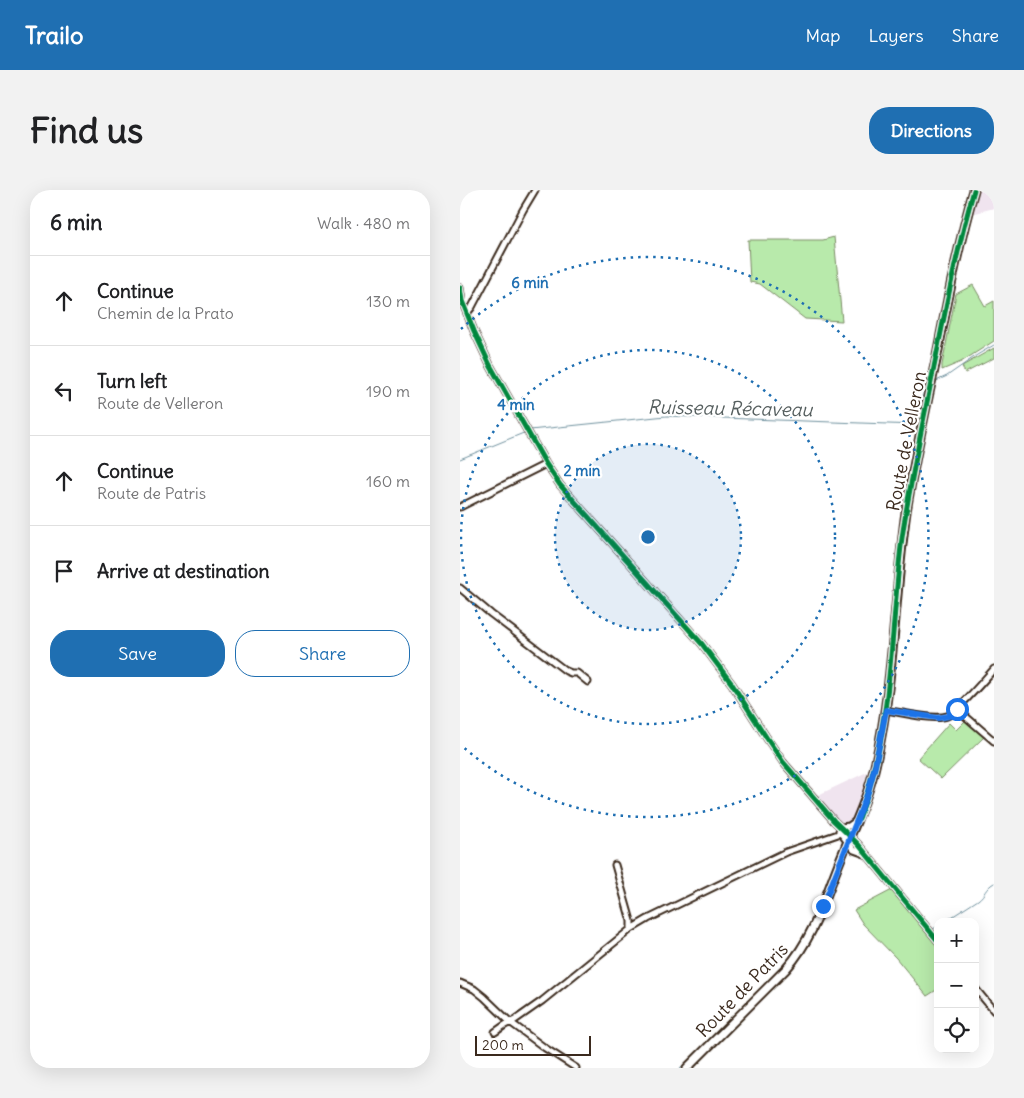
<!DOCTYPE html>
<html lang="en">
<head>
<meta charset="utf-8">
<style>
  :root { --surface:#fff; --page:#f2f2f2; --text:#202124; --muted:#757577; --line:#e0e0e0; --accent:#1f6fb2 }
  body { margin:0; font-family:Delius,sans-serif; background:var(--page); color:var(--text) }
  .controls { position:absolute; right:15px; bottom:15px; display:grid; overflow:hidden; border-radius:10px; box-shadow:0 5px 20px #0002 }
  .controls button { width:45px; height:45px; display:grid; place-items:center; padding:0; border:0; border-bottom:1px solid var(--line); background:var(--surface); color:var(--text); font:25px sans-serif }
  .scale { position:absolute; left:15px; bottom:12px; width:116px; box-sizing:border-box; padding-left:5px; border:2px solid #3b2a1e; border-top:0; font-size:14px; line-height:18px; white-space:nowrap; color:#3b2a1e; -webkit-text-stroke:4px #fff; paint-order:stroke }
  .stop { position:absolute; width:15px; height:15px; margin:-11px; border:4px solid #1a73e8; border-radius:50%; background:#fff }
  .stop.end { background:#1a73e8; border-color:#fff; box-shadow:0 1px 5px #0008 }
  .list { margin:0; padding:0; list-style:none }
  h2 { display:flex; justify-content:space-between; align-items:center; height:65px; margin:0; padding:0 20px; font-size:21px }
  h2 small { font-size:16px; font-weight:400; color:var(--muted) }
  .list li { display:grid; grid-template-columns:32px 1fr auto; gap:15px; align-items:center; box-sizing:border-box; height:90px; padding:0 20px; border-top:1px solid var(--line) }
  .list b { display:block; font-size:19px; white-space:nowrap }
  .list p { margin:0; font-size:16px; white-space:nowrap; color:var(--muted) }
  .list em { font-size:16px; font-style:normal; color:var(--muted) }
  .actions { display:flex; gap:10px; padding:15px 20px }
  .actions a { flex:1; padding:11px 0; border:1px solid var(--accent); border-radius:20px; text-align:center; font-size:18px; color:var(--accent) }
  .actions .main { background:var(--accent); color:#fff }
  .icon { flex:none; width:28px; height:28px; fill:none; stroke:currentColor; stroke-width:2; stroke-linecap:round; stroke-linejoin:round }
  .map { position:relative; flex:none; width:534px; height:878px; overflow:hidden; border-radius:20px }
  header { display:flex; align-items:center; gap:30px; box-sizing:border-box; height:70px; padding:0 25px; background:var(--accent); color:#fff }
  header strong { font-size:24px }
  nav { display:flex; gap:28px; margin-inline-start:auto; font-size:18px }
  .intro { display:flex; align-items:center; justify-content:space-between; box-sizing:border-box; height:120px; padding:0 30px }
  h1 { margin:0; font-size:35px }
  .button { padding:12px 22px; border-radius:20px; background:var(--accent); color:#fff; font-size:18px; font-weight:700 }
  main { display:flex; gap:30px; padding:0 30px }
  aside { flex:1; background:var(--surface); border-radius:20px; box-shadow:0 5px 20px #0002 }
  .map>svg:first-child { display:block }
  .built { fill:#f0e4ef }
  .green { fill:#b8eaab; stroke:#7a8a64 }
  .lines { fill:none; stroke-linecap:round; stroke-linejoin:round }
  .stream { stroke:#6f919e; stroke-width:1 }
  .minor-casing { stroke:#3b2a1e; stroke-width:9 }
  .major-casing { stroke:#3b2a1e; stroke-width:11 }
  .minor { stroke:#fff; stroke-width:5 }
  .major { stroke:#fff; stroke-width:7 }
  .cycleway-casing { stroke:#fff; stroke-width:8 }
  .cycleway { stroke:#00873e; stroke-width:5 }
  .route { stroke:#1a73e8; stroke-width:6 }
  .ring { fill:none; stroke:#1f6fb2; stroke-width:2.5; stroke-dasharray:2.5 5 }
  .labels { text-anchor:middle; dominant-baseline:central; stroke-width:4.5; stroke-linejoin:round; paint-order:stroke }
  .street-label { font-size:18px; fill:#3b2a1e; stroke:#fff }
  .water-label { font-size:19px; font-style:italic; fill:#555e5e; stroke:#fff }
  .centre { fill:#1f6fb2; stroke:#fff; stroke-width:2.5 }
  .ring-label { font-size:15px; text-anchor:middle; font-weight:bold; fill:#1f6fb2; stroke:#fff; stroke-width:4.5; stroke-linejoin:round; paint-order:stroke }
</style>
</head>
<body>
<header>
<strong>Trailo</strong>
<nav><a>Map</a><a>Layers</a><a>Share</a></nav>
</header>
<div class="intro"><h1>Find us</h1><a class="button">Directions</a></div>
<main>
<aside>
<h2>6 min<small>Walk · 480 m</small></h2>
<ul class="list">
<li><svg class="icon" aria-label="ahead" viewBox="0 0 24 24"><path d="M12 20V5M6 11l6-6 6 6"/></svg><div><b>Continue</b><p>Chemin de la Prato</p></div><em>130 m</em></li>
<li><svg class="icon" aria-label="left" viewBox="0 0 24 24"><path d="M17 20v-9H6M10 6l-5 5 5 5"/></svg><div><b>Turn left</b><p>Route de Velleron</p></div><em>190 m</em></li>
<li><svg class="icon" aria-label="ahead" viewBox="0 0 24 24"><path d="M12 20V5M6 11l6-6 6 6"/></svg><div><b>Continue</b><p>Route de Patris</p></div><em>160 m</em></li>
<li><svg class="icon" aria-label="arrive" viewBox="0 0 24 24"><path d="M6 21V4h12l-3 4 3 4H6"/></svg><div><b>Arrive at destination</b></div></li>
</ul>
<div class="actions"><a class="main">Save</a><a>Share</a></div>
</aside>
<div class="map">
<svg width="534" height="878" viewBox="0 0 534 878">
  <rect width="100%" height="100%" fill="#fff"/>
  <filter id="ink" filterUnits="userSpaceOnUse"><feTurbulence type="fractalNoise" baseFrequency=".02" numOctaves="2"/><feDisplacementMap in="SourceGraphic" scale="10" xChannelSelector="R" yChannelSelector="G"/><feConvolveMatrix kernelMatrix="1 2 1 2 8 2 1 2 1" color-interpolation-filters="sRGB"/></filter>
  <g filter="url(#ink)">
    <path class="built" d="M518,0H534V18L511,24Z
      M407,582L397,625L393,630L387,634H382L371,625L356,606Z"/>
    <path class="green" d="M374,47L382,131L345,129L300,94L290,92L288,50H363Z
      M513,95L525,116L534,111V151L501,172L482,180V175L496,104Z
      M534,158V168L505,183L502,176Z
      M507,529L525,546L481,589L458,568L489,533L496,540Z
      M432,700L478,756V799L467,806L436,768L403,734L394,720Z"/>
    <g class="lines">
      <path class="stream" d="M483,113L489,81
        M483,152L492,109
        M474,192L487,186L517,165L534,155
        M70,240L206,226L456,235L463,204L466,196
        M0,269L66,242
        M484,732L518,710C526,704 524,699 534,693
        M473,739L478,736
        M220,878L262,838L333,765"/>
      <g class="minor-casing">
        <path id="minor" d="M0,98L2,111L14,141L30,175L86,274L100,295L242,454L272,494L308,550L323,572L374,631L398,654L478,751
          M7,123L12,117L63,20L75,0
          M0,317L86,274
          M0,398L31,424L106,481L111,483H117L128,492
          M497,519L534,551
          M425,520C440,522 474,531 487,526C496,523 526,488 534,479
          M381,637L389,636L396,631
          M379,641L394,660L405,664
          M155,675L171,731V739
          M0,793L14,799L24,807L50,832L85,858L116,878
          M515,798L534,821
          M35,842L45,835L55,830L82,811L171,739L188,729L326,662L378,644L380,643L382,639"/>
      </g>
      <g class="major-casing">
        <path id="major" d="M227,878L326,779C352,750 363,714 377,678C390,644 407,612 415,576C434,493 434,406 446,322C454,271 465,221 476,170C487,113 498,56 514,0"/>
      </g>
      <use href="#minor" class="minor"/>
      <use href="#major" class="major"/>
      <g class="cycleway-casing">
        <path id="cycleway" d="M0,98L2,111L14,141L30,175L86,274L100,295L242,454L272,494L308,550L323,572L374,631L398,654L478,751
          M399,628C433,539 430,442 442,348C450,291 463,234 474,177C486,118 497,58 514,0"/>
      </g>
      <use href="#cycleway" class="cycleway"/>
    </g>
  </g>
  <g class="lines" filter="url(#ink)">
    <path class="route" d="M363,716L408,602L415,576L426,520L478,528L489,526L497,519"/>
  </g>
  <circle cx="188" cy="347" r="93" fill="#1f6fb2" fill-opacity=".12"/>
  <g class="ring">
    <circle cx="188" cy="347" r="93"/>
    <circle cx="188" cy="347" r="187"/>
    <path d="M1 139A280 280 0 1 1 1 555"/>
  </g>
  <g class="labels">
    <g class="street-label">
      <text transform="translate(446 251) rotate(-79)">Route de Velleron</text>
      <text transform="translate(282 800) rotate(-46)">Route de Patris</text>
    </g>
    <g class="water-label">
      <text transform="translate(270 218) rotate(1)">Ruisseau Récaveau</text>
    </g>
  </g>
  <circle cx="188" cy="347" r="8" class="centre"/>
  <g class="ring-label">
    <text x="70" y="98">6 min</text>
    <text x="56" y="220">4 min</text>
    <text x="122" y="286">2 min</text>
  </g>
</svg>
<div class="controls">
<button>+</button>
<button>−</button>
<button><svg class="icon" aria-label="locate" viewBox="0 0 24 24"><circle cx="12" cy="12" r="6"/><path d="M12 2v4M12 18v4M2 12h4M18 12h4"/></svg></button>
</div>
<div class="scale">200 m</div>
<div class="stop" style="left:497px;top:519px"></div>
<div class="stop end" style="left:363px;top:716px"></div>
</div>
</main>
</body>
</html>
